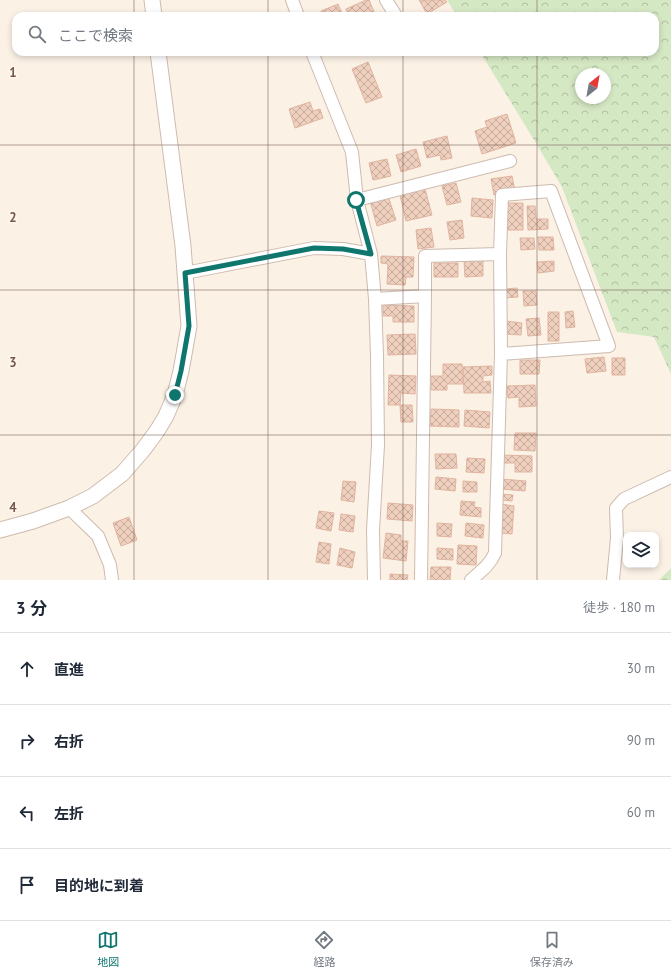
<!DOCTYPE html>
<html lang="ja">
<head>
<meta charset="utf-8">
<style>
  :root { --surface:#fff; --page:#f6f6f7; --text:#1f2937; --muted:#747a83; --line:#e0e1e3; --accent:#0f766e }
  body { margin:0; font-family:"PT Sans","Noto Sans JP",sans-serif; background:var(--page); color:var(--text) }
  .controls { position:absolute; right:12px; bottom:12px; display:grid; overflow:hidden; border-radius:8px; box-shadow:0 2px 6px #0003 }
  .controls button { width:36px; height:36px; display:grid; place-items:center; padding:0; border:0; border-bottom:1px solid var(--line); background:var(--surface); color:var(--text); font:20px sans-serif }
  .compass { position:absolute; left:575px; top:68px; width:36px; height:36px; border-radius:50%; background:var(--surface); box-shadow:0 2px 6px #0003; rotate:31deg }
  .stop { position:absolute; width:12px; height:12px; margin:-9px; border:3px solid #0f766e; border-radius:50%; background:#fff }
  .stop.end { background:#0f766e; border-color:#fff; box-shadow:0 1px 4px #0008 }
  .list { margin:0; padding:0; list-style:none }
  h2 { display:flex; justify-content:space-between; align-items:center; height:52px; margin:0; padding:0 16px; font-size:17px }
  h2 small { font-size:13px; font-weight:400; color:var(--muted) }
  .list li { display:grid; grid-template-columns:26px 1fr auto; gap:12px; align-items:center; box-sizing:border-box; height:72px; padding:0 16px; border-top:1px solid var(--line) }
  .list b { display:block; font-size:15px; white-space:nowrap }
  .list em { font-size:13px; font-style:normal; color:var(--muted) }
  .icon { flex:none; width:22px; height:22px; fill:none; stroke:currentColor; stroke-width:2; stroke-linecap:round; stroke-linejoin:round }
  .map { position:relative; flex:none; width:671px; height:580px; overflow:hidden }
  .search { position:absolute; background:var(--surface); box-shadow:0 2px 6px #0003; left:12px; right:12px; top:12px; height:44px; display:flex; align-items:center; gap:10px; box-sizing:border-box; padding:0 14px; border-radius:12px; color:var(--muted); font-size:15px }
  .sheet { height:340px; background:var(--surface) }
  nav { display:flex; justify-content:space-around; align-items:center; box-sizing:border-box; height:56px; border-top:1px solid var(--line); background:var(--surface); font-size:11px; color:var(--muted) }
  nav a { display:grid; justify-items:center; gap:2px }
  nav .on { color:var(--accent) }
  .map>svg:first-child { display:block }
  .forest { fill:url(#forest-crowns); fill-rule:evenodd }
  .building { fill:url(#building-cross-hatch); stroke:#e1b49f }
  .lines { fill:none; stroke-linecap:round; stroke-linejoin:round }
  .minor-casing { stroke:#cebbaf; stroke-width:14 }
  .tertiary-casing { stroke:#cebbaf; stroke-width:17 }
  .minor { stroke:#fff; stroke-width:12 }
  .tertiary { stroke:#fff; stroke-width:15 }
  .route { stroke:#0f766e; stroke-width:5 }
  .grid { fill:none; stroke:#73574c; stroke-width:1; stroke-opacity:0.55 }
  .grid-label { font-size:13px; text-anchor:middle; font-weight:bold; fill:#73574c; stroke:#fef6eb; stroke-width:3.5; stroke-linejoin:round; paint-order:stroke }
</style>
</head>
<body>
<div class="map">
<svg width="671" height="580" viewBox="0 0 671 580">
  <defs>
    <pattern id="forest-crowns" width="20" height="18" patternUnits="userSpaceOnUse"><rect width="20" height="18" fill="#d5e8c4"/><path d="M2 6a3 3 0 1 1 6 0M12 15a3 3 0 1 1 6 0" fill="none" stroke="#b1bfa1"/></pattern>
    <pattern id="building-cross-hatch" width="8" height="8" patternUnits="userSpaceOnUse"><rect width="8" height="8" fill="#efcfbe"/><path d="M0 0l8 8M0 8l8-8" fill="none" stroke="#c6ab9d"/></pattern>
  </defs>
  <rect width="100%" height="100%" fill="#fbf1e5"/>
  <path class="forest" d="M447,0H671V374L654,337L617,332L562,187L528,130L480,52H655V16H457ZM581,74H605V98H581Z
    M671,568V580H659Z"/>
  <path class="building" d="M366,0H369L375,14L371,16H349L346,9Z
    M419,0H445L447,2L427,14Z
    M338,4L343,16H323L321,11Z
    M368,62L382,97L366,103L352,69Z
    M310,102L313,111L320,109L323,118L295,128L289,109Z
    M507,114L516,143L482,154L475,131L487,127L485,121Z
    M447,136L452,158L441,160L440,155L427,158L423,142Z
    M416,149L421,166L401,172L396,155Z
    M387,159L391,176L373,180L369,163Z
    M512,176L515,191L494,195L491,179Z
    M456,183L461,202L447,205L442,186Z
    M425,189L432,215L406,221L400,195Z
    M388,196L396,220L377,226L370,201Z
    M472,198L493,200L492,218L471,216Z
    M506,203H523V230H506Z
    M527,206H535L536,219H548V229L528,230Z
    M462,220L464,238L450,240L447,222Z
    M431,228L434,247L418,249L416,230Z
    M538,237H553L554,250H539Z
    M520,238H534L535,249L521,250Z
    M381,256L414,257L413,277H406L405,285L387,284L388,264L381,263Z
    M464,261H483V276L465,277Z
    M554,261V271L538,273L537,262Z
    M434,263H458V277H434Z
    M517,288L518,297L504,298V289Z
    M523,291H536L537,305L524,306Z
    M383,305L414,306V322H393V316H383Z
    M573,311L575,327L566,328L565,312Z
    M548,312H559V341H548Z
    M539,318L541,335L528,336L526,319Z
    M506,321L522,323L521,335L505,334Z
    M415,334L416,354L388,355L387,335Z
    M604,357L606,371L587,373L585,359Z
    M612,358H625V375H612Z
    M520,360H540L539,374H520Z
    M443,364H462L463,384H447V390H431V376H443Z
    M492,366V375L483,376V382L490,381L491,393H464L463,367Z
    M389,375L416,376L415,394L401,393L400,405H388Z
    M535,385L536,406L519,407V397L508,398L507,386Z
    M400,405H412L413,422H401Z
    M431,409L459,410V427L430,426Z
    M465,410L490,412L489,428L464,426Z
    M515,433H536L535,451L514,450Z
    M435,454H456L457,468L436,469Z
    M502,455L532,456V472H515V463H502Z
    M467,458L485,459L484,473L466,472Z
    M436,477L456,479L455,491L435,489Z
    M501,479L526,481L525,491L501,489Z
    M343,481L356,482L354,502L341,500Z
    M463,481L477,482V492H463Z
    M501,494L513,495L512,501L501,500Z
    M461,501L475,502L474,507L481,508V517L460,515Z
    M388,503L413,505L412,521L387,519Z
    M501,504L514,506L512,534L499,533Z
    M319,511L334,513L331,531L316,528Z
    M341,514L355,516L353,532L339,530Z
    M129,517L137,540L121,546L113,523Z
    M437,523L452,524L451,537L437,536Z
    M466,523L484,525L483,538L465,536Z
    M386,533L401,535V541H408L406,561L383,558Z
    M319,542L331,544L329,564L316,562Z
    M458,545L477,546L476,565L457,564Z
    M340,548L355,552L352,568L337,565Z
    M437,548L453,549V560L437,559Z
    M431,567H451L450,580H430Z
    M390,574L408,575L407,580H390Z"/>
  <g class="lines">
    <g class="minor-casing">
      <path id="minor" d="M292,0L298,16
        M386,0L396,16
        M312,52L352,152L357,200L371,254L375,299L377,355L378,445L373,530L374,580
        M357,200L510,161
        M500,254L502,195L551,191L609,346L501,354
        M185,273L314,248L343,249L371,254
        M375,299L425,296V256L500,254L501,354L495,553C490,565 480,572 471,580
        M69,508L98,536L110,565L112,580
        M421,580L425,296
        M613,580L617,538L616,508L624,499L671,477"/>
    </g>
    <g class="tertiary-casing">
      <path id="tertiary" d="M152,0L154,16
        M0,530L33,521L69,508L93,496L122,474L143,450L157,431L166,416L175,395L181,371L189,326L183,246L158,52"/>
    </g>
    <use href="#minor" class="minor"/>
    <use href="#tertiary" class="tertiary"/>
  </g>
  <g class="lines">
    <path class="route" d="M175,395L181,371L189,326L185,273L314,248L343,249L371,254L356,200"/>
  </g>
  <path class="grid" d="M134,0V16M268,0V16M403,0V16M537,0V16M134,52V580M268,52V580M403,52V580M537,52V580M0,145H671M0,290H671M0,435H671"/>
  <g class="grid-label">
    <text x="13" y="77">1</text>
    <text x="13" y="222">2</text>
    <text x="13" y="367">3</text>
    <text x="13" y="512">4</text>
  </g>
</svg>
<div class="controls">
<button><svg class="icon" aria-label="layers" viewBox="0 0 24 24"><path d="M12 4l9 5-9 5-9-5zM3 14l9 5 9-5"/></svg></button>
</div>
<svg class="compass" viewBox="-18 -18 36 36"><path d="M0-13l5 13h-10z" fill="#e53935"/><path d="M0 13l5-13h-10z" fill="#747a83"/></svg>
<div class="stop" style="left:356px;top:200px"></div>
<div class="stop end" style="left:175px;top:395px"></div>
<div class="search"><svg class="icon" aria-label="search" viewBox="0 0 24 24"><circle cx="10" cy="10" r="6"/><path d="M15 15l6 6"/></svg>ここで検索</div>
</div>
<section class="sheet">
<h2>3 分<small>徒歩 · 180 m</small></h2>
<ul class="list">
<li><svg class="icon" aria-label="ahead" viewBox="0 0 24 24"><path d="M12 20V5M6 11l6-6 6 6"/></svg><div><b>直進</b></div><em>30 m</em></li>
<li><svg class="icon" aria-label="right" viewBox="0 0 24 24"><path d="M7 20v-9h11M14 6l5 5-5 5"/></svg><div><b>右折</b></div><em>90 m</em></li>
<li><svg class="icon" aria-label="left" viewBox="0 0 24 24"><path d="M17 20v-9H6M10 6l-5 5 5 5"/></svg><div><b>左折</b></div><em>60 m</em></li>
<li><svg class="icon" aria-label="arrive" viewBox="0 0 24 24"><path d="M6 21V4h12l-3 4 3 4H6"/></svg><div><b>目的地に到着</b></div></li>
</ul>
</section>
<nav>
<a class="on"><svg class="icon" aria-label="map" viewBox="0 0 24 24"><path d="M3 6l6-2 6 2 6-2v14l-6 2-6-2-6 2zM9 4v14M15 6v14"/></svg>地図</a>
<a><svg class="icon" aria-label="directions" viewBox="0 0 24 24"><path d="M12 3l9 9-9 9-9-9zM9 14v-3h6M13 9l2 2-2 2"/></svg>経路</a>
<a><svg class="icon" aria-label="saved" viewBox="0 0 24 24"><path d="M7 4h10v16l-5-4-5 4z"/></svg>保存済み</a>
</nav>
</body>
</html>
